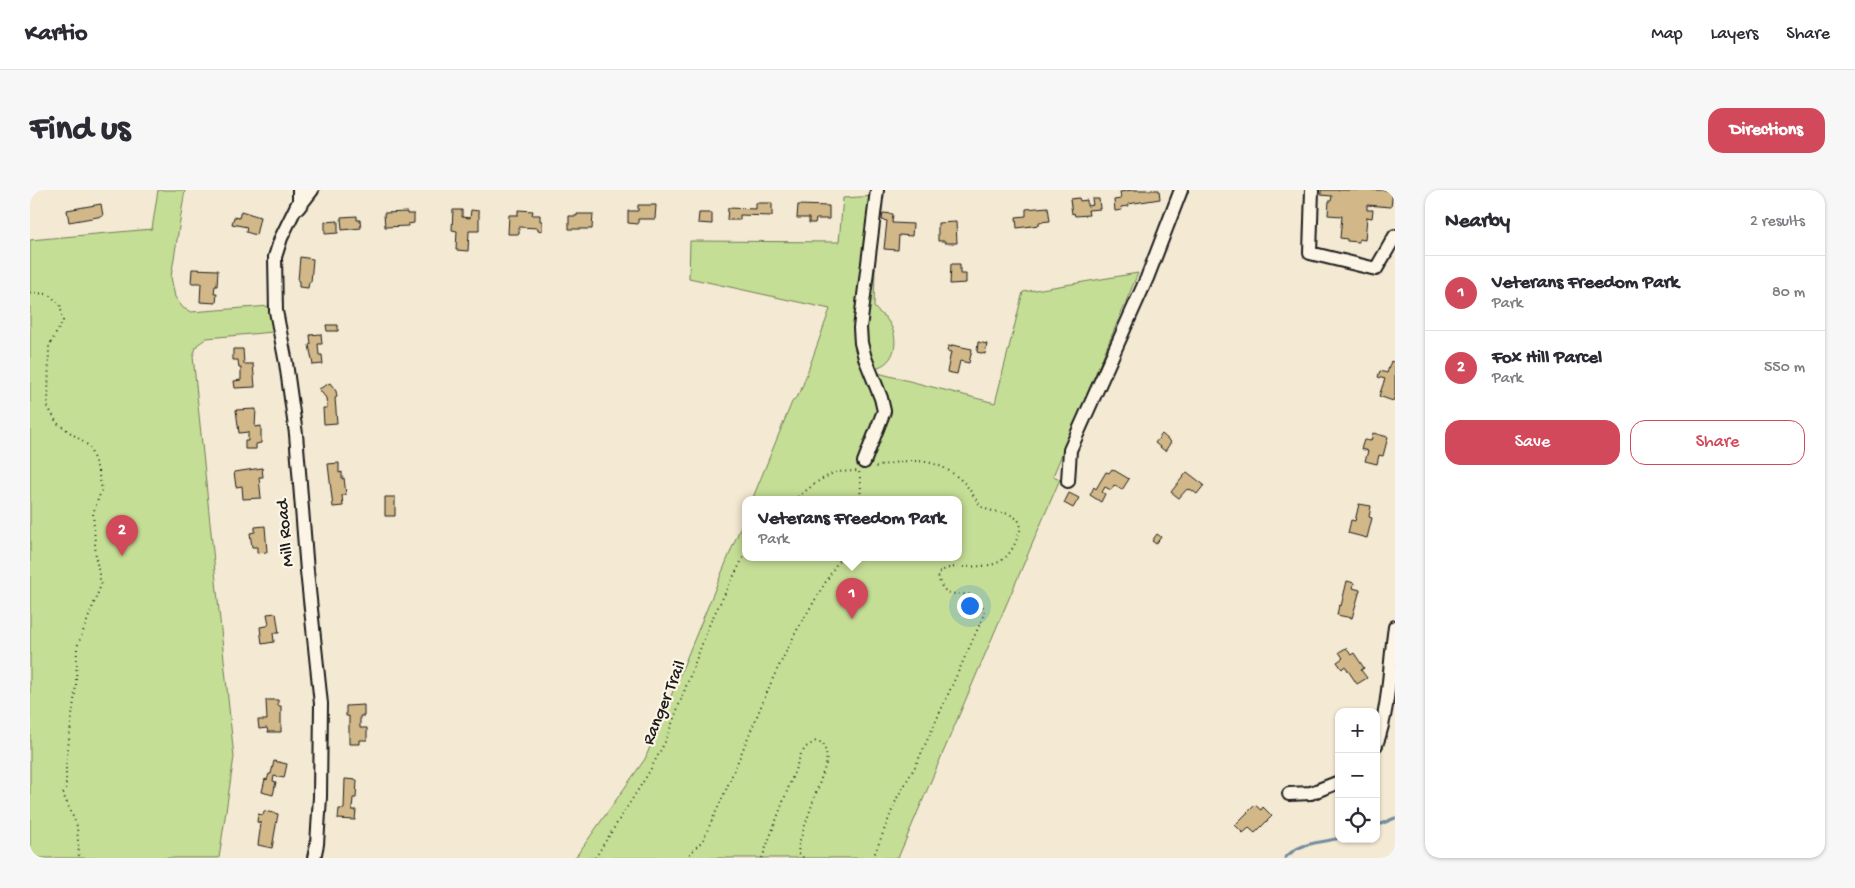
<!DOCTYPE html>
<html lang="en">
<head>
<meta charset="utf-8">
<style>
  :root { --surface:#fff; --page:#f7f7f7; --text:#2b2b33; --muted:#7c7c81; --line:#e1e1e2; --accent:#d1495b }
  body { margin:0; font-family:"Gochi Hand",sans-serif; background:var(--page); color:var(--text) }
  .controls { position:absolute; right:15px; bottom:15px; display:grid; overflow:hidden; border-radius:10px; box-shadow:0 1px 4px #0004 }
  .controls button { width:45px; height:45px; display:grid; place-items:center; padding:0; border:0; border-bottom:1px solid var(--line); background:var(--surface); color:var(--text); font:25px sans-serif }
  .you { position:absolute; left:939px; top:415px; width:18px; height:18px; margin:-12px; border:4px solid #fff; border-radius:50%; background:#1a73e8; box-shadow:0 0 0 8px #1a73e833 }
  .badge { display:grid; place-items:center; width:32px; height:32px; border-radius:50%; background:var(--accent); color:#fff; font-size:16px; font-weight:700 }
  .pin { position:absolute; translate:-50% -41px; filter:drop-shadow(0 1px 2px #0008) }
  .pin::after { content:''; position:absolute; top:26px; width:18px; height:15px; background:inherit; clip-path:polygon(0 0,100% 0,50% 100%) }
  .popup { position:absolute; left:712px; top:306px; width:220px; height:65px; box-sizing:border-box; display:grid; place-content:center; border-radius:10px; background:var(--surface); filter:drop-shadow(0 1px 4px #0005); font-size:16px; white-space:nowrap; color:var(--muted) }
  .popup b { font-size:19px; color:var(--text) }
  .popup::after { content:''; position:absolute; left:50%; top:100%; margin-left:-10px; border:10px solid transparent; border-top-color:var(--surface) }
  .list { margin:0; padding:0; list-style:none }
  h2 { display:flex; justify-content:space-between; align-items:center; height:65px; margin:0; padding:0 20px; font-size:21px }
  h2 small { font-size:16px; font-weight:400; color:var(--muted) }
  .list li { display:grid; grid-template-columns:32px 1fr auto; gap:15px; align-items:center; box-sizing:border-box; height:75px; padding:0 20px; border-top:1px solid var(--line) }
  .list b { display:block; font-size:19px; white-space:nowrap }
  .list p { margin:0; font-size:16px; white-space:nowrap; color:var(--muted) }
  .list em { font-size:16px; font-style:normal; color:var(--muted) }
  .actions { display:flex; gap:10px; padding:15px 20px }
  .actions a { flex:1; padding:11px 0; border:1px solid var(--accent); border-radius:15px; text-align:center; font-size:18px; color:var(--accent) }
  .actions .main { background:var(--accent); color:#fff }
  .icon { flex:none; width:28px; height:28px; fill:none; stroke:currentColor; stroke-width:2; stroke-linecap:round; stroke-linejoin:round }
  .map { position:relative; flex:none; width:1365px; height:668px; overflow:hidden; border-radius:15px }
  header { display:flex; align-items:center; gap:30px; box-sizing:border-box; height:70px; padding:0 25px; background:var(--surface); border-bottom:1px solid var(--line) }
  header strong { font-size:24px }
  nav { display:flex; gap:28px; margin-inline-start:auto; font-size:18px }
  .intro { display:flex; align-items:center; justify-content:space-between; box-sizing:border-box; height:120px; padding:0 30px }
  h1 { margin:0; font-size:35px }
  .button { padding:12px 22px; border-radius:15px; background:var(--accent); color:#fff; font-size:18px; font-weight:700 }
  main { display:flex; gap:30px; padding:0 30px }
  aside { flex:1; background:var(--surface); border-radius:15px; box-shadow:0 1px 4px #0004 }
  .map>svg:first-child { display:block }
  .green { fill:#c5de95; stroke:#707d58 }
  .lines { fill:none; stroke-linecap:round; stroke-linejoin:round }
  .stream { stroke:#738ca0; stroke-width:3 }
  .building { fill:#d2b888; stroke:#1c1c1c }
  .minor-casing { stroke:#1c1c1c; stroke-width:16 }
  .path { stroke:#1c1c1c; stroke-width:2; stroke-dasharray:1 4; stroke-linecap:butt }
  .minor { stroke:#fcf5e5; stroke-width:12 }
  .labels { text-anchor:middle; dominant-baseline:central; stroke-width:4.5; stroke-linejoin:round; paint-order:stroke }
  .street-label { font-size:18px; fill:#1c1c1c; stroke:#fcf5e5 }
</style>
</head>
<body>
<header>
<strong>Kartio</strong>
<nav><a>Map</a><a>Layers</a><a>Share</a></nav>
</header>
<div class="intro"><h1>Find us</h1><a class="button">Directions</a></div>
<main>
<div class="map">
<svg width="1365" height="668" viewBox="0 0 1365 668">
  <rect width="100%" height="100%" fill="#f4e9d2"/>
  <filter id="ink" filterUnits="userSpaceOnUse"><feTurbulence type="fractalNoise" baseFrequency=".02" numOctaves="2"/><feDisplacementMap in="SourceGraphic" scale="10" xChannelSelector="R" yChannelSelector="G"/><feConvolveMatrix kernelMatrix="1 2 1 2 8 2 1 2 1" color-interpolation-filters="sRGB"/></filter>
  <g filter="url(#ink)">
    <path class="green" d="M128,0H155L141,87L145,107L153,118L161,122L240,116L243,142L177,148L167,155L163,166L204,567L189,668H0V50L122,39Z
      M847,6L844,117C848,123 855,125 858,131C870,147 867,174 844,178V182L965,213L993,102L1108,83L1023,286L1030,289L868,668H545L615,569L716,324V368H928V310H722L762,212L770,203L800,119L659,88L660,51L809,52L813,8Z"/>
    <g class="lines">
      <path class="stream" d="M1346,636L1365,628
        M1255,668C1271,651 1289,654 1309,648"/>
    </g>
    <path class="building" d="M1102,0H1129L1130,9L1098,14L1099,16L1091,17L1092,20L1085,21L1084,10L1091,9L1090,2Z
      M1291,0H1363L1361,17L1337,15V20H1343L1342,28L1337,27L1335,50L1329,49V52L1317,51V49L1310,48L1312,26L1298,25L1299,11H1301L1302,6L1291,5Z
      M1049,8L1050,11L1057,10V16L1063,15L1062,9H1069L1070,19L1058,20L1059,25L1045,26L1044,23L1042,24L1040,9Z
      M726,13H742V26L710,25V30H697L698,18L726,19Z
      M71,14L73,26L39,32L37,20Z
      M608,15H626L625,29H608V34L598,33V21H608Z
      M768,15L799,16V29H786L785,33H779V28H767Z
      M1018,17L1020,31L1009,32V35L987,38L986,27L996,26V19Z
      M423,20H432V27L440,28L441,20L449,21V41H439L438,61L426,60L427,41L422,40Z
      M488,20L503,21L502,25H510V31H512V41L508,40V38L489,37V44H478L479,25H488Z
      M211,21L230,27L226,45L216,42L217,37L202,34L204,27L209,28Z
      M377,22V24H384V33L378,34V36L355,37L354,23Z
      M669,23H682V34L668,33Z
      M853,23L863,24L862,33L883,34L882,46L869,45L868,60L854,59L857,31L852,30Z
      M547,24H563L562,39H539V26H547Z
      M327,26V30H330L331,38L312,40L311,27Z
      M308,31V43L295,44V32Z
      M926,32L927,53H915V51H908V33Z
      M270,67L283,69L281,92H279L278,98L269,97V91H268Z
      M921,74H930V84H936V93L920,94Z
      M162,79L188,80L187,96H185L184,103H187L186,113L170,112L171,93H161Z
      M296,135H308V141H297Z
      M291,144L292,154H288L289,165H292L293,174L283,175L279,155L281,154L280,145Z
      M948,152L957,154L955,164L947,162Z
      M922,155L942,159L939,173L930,171L927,184L917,182L921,162L917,161L918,156L922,157Z
      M203,159H213L214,174H223L225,197L205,198L204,191L211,190V178H209L208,170H203Z
      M1361,171L1365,173V204L1363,211L1349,206L1355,189L1348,187L1350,181L1357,183Z
      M300,193L306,201L307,207L305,208L307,233L294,234L293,218H297L296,208L289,199Z
      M226,219L225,237L231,236V253L226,254V259H215V251H218V242L209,243L206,220Z
      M1343,243L1358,247L1353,266L1349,265L1347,274L1335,271L1338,261L1331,259L1334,250L1341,251Z
      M1132,244L1141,252L1135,261L1125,253Z
      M309,273V283L312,282V289L314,288L316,305H312L313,316L303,317L298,274Z
      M232,278L233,287H229L231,308L213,309L212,296L206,297L204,282Z
      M1082,279L1099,289L1092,300L1084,295L1081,300L1075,297L1072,302L1075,304L1071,312L1060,305L1064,297L1066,299L1076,282L1079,283Z
      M1157,282L1174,295L1167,304L1160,299L1159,300L1157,299L1149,308L1141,302Z
      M1039,303L1049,308L1043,318L1034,313Z
      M355,307H365V326H355Z
      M1329,314L1341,316L1339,327L1342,328L1337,348L1318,343L1321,330L1325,331Z
      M235,336L237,362L227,363V357H222L220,343L225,342V337Z
      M1127,344L1131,347L1126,354L1122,351Z
      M1317,391L1324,393L1323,398L1330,400L1322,428L1307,425L1309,415L1311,416Z
      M246,423L249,443H243L244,452L232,454L230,437L237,436L239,434L237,424Z
      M1316,458L1321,465L1324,463L1334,478L1331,480L1337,488L1327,494L1315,476L1312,479L1307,472L1313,468L1309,462Z
      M236,510H248V516H251V542H238L237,538L229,539L228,530H237Z
      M334,515V526H330V538H337V550H330V554H319V526H316V516Z
      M244,571L257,574L254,588L244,586L243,591L246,592L243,605L232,602L235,589L237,590L239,584H241Z
      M315,589L327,590L326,608H323L322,620H326L325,630L308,629L309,619H314Z
      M1225,615L1231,620L1233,617L1242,626L1225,643L1219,638L1213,643L1205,635Z
      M234,621L248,624L242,658L228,655L231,633L227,632L228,624L233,625Z"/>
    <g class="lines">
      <g class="minor-casing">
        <path id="minor" d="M269,0V11L251,48L245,67L246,121L256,173L266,244L277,381L291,514L290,607L287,654L284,668
          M1282,0L1280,63L1346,79L1365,46
          M268,18L282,0
          M834,272L854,221L851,208L835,168L831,153L830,138L847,0
          M1038,291L1040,260L1117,88L1151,0
          M1346,555C1360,518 1359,476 1365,437
          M1259,604L1281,603L1309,592"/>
      </g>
      <path class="path" d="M0,103L18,104L30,114L33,131L19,156L18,217L27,233L59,256L67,277L72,299L63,323L66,368L71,395L47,457L46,495L36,574V597L33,604L47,636L49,668
        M764,310L787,292L805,282L829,281L831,295L830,310
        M565,668L618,584L635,552L680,433L716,362
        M656,668L673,650L695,602L743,488L767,440L810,368
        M732,668L771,564L776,557L786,551L793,553L797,566L796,574L769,653L768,664L774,668
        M843,668L867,608L886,575L954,425C951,384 913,424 908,384C914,378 921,377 930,377C966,376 979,377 991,337L988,329C985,328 982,325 978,324C970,321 960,322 952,317C947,313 939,296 931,290C903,265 878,269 845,277"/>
      <use href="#minor" class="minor"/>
    </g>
  </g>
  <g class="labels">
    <g class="street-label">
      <text transform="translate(256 343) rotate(-95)">Mill Road</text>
      <text transform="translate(635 513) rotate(-68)">Ranger Trail</text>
    </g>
  </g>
</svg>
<div class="controls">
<button>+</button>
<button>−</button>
<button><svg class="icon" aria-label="locate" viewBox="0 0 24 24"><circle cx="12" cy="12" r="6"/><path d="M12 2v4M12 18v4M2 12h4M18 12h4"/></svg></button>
</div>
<div class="you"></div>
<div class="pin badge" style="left:822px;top:429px">1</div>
<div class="popup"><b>Veterans Freedom Park</b>Park</div>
<div class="pin badge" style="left:92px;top:366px">2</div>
</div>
<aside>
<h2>Nearby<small>2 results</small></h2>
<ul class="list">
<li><span class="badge">1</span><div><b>Veterans Freedom Park</b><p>Park</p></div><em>80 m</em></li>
<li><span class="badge">2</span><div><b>Fox Hill Parcel</b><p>Park</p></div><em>550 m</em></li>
</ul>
<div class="actions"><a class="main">Save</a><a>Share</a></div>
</aside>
</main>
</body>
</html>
